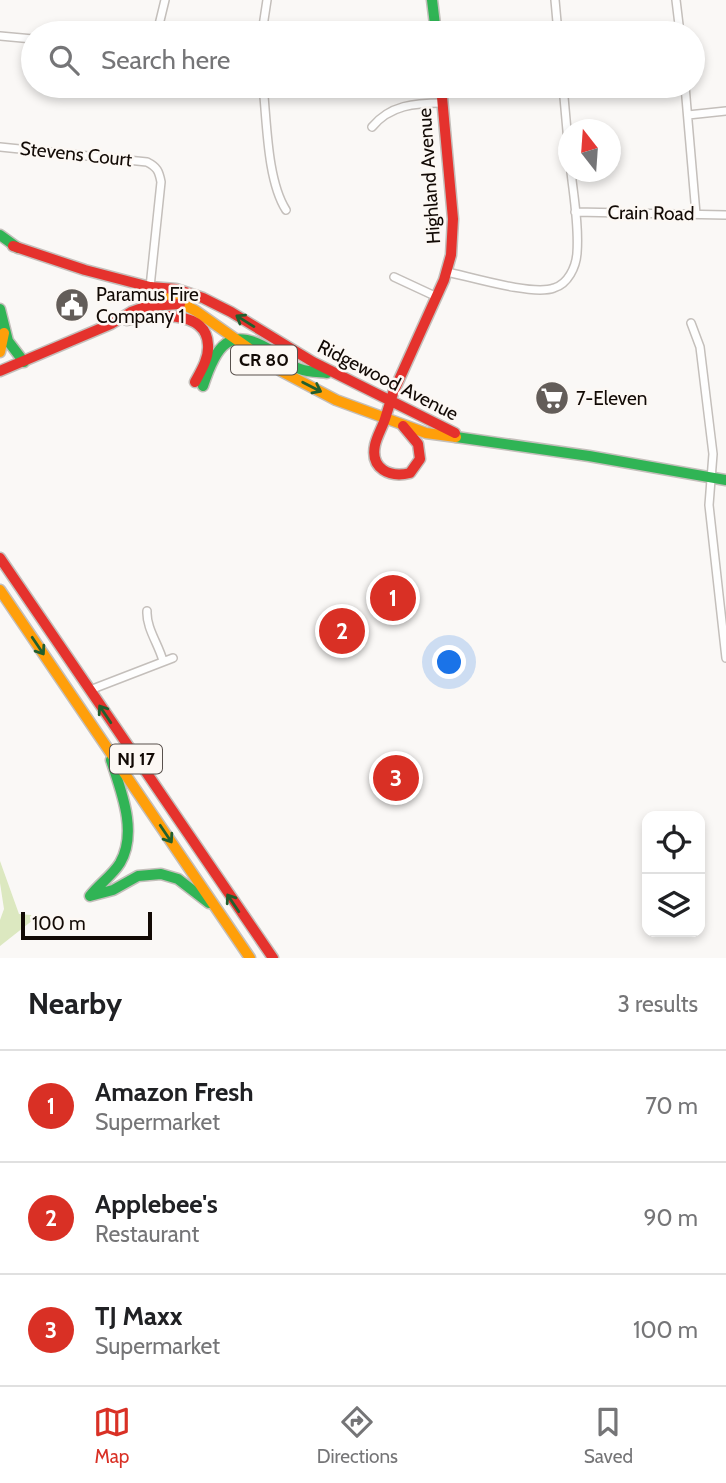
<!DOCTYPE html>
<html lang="en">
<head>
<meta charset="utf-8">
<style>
  :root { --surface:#fff; --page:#f6f6f6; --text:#202124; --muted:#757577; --line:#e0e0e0; --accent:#d93025 }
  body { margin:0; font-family:Cabin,sans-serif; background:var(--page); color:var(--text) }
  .controls { position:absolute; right:21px; bottom:21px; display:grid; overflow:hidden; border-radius:14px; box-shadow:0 4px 10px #0003 }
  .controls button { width:63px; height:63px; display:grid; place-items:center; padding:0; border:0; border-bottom:2px solid var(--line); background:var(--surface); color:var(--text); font:35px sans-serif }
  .compass { position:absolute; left:558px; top:119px; width:63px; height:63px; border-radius:50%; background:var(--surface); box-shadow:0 4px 10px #0003; rotate:343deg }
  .scale { position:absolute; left:21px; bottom:18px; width:131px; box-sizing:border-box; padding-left:7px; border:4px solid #120a05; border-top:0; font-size:19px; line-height:24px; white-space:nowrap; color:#120a05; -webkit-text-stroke:5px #fcf8f4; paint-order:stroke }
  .you { position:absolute; left:450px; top:663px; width:24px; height:24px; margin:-18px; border:5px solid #fff; border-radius:50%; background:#1a73e8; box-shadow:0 0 0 10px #1a73e833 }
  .badge { display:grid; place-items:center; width:46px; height:46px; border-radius:50%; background:var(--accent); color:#fff; font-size:23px; font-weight:700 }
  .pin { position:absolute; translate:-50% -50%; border:4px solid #fff; box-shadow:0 2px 7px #0006 }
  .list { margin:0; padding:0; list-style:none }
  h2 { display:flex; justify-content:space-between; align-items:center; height:91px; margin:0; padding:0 28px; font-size:30px }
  h2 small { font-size:23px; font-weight:400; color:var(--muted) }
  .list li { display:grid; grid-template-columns:46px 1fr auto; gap:21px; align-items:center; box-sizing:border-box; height:112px; padding:0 28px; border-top:2px solid var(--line) }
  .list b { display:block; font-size:26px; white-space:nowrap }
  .list p { margin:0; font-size:23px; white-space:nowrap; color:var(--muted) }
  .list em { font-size:23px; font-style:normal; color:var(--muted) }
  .icon { flex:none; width:38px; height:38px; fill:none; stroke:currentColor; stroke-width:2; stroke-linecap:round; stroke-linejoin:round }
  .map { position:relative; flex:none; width:726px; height:958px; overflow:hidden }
  .search { position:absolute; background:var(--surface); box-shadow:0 4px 10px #0003; left:21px; right:21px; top:21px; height:77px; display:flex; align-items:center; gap:18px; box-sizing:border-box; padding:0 24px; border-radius:38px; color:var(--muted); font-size:26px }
  .sheet { height:427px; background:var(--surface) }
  nav { display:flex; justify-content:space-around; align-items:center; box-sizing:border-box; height:98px; border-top:2px solid var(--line); background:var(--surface); font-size:19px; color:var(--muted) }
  nav a { display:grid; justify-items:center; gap:4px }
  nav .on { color:var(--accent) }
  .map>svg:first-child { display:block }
  .green { fill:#dce8c0 }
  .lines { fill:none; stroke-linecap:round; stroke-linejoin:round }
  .street-casing { stroke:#c4bfbb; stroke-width:10 }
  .fast-casing { stroke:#c4bfbb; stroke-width:13 }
  .slow-casing { stroke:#c4bfbb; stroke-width:13 }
  .jam-casing { stroke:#c4bfbb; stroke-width:13 }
  .street { stroke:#fefefe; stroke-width:7 }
  .fast { stroke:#30b455; stroke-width:10 }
  .slow { stroke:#ff9f0a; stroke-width:10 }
  .jam { stroke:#e5322d; stroke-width:10 }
  .oneway { stroke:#215f2d }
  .labels { text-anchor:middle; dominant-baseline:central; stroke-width:5; stroke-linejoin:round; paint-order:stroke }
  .shield { fill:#fcf8f4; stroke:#58514d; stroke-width:2 }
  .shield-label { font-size:18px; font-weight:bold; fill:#120a05 }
  .street-label { font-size:19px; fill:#120a05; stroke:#fcf8f4 }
  .poi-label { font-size:19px; fill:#120a05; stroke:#fcf8f4; text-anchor:start }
</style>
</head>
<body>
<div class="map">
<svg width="726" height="958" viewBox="0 0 726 958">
  <rect width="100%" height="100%" fill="#faf8f6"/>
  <path class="green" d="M0,861L19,914L31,915L33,920L0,946V920L4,909L0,883Z"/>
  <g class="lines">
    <g class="street-casing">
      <path id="street" d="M555,0L558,33
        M676,0L680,33
        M157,33L165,0
        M262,33L267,0
        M0,36L33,39
        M263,86C267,122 267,180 286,210
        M563,86L568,142
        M685,86L696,214
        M688,115L726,111
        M372,127C390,105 415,103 442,103
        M0,147L147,162C157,167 159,171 161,182L150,287
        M575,212L726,215
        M447,272C471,277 533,296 554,288C568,284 576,267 577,253C579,227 574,198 571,172
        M394,277L437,297
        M691,323L700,347L713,454L709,505L726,658
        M147,611C146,628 159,645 163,661
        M90,690L173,658"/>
    </g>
    <g class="fast-casing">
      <path id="fast" d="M432,0L436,33
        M0,235L18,248
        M0,309L8,341L24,362
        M203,386C216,346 229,324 272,351C281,357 289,365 300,369C308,372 318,372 327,373
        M456,437L589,456L726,480
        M90,896C99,884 112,876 120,863C138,832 121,791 111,760
        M90,896L113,890L138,876L161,874L178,879L209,903"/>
    </g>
    <g class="slow-casing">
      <path id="slow" d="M150,287L196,311L281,371L336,400L426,433L456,437
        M0,352L4,333
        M0,590L250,958"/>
    </g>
    <g class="jam-casing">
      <path id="jam" d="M13,246L85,270L150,287L176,289L203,298L231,312L313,362L455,433
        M127,320C151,315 207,308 208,345C209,358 201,371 195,382
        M0,371L111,324L131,312L148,306L180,304
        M385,419L393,393L444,280L451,255L453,219L441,86
        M385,419C382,428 377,436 375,445C370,469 390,478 410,473L420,459L418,444L403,426
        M0,558L273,958"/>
    </g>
    <use href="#street" class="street"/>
    <use href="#fast" class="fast"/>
    <use href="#slow" class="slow"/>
    <use href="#jam" class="jam"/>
  </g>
  <defs><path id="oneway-shaft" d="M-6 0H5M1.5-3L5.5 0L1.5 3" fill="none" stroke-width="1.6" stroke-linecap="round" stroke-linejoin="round" transform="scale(1.75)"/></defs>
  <g class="oneway">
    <use href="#oneway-shaft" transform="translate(245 321) rotate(-148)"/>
    <use href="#oneway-shaft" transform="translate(312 387) rotate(27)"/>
    <use href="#oneway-shaft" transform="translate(38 646) rotate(56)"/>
    <use href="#oneway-shaft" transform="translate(105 714) rotate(-124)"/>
    <use href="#oneway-shaft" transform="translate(166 834) rotate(56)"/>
    <use href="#oneway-shaft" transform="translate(233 903) rotate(-124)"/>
  </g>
  <defs>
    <g id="civic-disc" transform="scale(1.75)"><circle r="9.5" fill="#635d59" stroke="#fcf8f4"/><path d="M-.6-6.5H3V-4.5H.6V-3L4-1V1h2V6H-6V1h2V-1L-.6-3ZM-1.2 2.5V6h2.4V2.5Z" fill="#fff"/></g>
    <g id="supermarket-disc" transform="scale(1.75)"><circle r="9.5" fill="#635d59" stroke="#fcf8f4"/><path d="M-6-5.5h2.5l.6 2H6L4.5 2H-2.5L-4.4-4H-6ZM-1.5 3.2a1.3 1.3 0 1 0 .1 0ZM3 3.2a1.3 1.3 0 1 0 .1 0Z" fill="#fff"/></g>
  </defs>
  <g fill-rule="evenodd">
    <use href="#civic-disc" x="72" y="305"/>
    <use href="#supermarket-disc" x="552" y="398"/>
  </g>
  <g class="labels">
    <g class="shield">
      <rect x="231" y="345.5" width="66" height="29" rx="5"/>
      <rect x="110" y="744.5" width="52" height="29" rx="5"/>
    </g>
    <g class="shield-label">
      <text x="264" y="360">CR 80</text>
      <text x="136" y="759">NJ 17</text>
    </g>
    <g class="street-label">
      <text transform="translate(76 154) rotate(6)">Stevens Court</text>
      <text transform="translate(429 176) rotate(-94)">Highland Avenue</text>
      <text transform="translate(651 213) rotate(1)">Crain Road</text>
      <text transform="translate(388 380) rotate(27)">Ridgewood Avenue</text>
    </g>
    <g class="poi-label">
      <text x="96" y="294">Paramus Fire<tspan x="96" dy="22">Company 1</tspan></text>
      <text x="576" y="398">7-Eleven</text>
    </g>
  </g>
</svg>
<div class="controls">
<button><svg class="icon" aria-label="locate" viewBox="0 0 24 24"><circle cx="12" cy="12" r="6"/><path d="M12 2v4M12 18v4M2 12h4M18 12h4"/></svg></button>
<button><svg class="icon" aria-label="layers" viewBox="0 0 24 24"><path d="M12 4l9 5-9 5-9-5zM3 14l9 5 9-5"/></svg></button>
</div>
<svg class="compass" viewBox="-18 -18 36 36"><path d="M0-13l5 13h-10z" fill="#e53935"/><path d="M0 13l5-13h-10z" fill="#757577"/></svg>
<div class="scale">100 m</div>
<div class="you"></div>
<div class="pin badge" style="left:393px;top:598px">1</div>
<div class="pin badge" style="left:342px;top:631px">2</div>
<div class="pin badge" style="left:396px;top:778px">3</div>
<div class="search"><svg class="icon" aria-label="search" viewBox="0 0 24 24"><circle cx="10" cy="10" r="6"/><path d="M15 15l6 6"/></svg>Search here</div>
</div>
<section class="sheet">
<h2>Nearby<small>3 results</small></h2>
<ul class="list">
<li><span class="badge">1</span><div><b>Amazon Fresh</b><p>Supermarket</p></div><em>70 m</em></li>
<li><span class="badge">2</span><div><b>Applebee's</b><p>Restaurant</p></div><em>90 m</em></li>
<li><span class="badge">3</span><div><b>TJ Maxx</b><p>Supermarket</p></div><em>100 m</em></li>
</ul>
</section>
<nav>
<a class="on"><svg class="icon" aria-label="map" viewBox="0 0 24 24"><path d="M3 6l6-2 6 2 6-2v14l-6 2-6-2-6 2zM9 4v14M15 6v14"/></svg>Map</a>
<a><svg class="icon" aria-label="directions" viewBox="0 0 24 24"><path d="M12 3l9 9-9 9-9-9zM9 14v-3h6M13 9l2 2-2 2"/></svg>Directions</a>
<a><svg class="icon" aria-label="saved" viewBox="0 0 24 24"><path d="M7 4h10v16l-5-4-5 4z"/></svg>Saved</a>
</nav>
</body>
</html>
